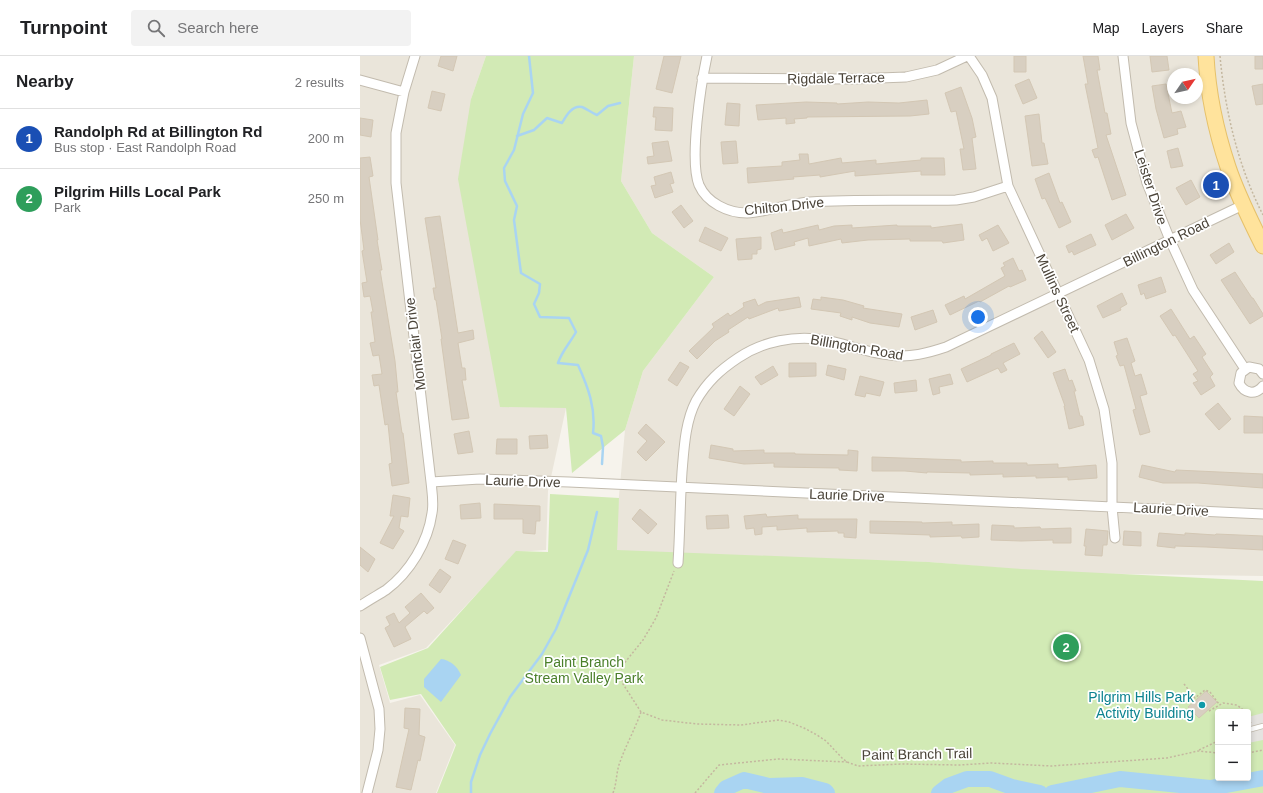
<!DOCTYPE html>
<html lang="en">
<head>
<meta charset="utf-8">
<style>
  :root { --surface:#fff; --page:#f2f2f2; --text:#202124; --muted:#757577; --line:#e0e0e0; --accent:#111827 }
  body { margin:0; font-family:Arial,sans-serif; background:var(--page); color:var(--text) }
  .controls { position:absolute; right:12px; bottom:12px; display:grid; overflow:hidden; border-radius:4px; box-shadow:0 2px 6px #0003 }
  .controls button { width:36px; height:36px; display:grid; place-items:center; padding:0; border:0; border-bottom:1px solid var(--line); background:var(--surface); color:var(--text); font:20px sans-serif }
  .compass { position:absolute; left:807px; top:12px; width:36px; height:36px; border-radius:50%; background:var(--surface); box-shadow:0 2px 6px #0003; rotate:56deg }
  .you { position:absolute; left:618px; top:261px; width:14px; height:14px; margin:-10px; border:3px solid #fff; border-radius:50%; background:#1a73e8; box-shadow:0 0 0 6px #1a73e833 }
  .badge { display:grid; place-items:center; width:26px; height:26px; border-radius:50%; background:var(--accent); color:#fff; font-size:13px; font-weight:700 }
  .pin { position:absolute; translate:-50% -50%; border:2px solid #fff; box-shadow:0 1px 4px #0006 }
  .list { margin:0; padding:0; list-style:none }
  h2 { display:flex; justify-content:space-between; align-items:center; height:52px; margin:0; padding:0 16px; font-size:17px }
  h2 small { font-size:13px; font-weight:400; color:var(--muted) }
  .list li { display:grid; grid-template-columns:26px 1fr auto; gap:12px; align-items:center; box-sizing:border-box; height:60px; padding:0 16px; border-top:1px solid var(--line) }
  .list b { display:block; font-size:15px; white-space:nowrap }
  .list p { margin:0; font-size:13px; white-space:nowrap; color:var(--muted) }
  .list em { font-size:13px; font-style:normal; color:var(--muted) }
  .icon { flex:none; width:22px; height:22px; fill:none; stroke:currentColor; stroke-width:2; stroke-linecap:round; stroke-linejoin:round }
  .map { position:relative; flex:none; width:903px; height:737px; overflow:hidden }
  header { display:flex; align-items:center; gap:24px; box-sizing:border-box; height:56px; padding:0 20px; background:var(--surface); border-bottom:1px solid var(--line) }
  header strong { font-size:19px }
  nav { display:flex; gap:22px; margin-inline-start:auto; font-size:14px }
  .search { width:280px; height:36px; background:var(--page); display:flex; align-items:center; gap:10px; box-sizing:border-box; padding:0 14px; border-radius:4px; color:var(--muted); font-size:15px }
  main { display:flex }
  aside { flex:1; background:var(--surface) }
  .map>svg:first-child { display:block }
  .residential { fill:#eae5da; fill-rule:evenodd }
  .green { fill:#d2eab5; fill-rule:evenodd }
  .parking { fill:#e5e3e0 }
  .water { fill:#a9d4f2 }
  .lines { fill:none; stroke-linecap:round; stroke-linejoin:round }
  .stream { stroke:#a9d4f2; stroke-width:2.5 }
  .river { stroke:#a9d4f2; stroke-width:16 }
  .building { fill:#d8cfc1; stroke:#d3c7b4 }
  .service-casing { stroke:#c2bbae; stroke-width:6 }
  .minor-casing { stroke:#c2bbae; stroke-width:11 }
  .primary-casing { stroke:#e6c16a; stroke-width:17 }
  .path { stroke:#c4b79f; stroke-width:1.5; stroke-dasharray:2 2; stroke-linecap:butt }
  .service { stroke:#fff; stroke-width:4.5 }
  .minor { stroke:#fff; stroke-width:9 }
  .primary { stroke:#ffe39c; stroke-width:15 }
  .culture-dot { fill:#0f9aa8; stroke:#fff; stroke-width:1.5 }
  .labels { text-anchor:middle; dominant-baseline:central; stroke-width:3.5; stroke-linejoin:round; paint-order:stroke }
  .street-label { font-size:14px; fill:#4b4439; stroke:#fff }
  .park-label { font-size:14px; fill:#4a7f2a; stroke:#fff }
  .culture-label { font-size:14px; fill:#0d838f; stroke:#fff; text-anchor:end }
</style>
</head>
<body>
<header>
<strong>Turnpoint</strong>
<div class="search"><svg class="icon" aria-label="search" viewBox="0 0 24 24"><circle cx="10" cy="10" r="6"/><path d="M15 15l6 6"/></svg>Search here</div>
<nav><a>Map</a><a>Layers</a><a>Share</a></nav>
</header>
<main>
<aside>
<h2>Nearby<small>2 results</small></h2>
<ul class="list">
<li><span class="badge" style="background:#1a4fb4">1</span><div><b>Randolph Rd at Billington Rd</b><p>Bus stop · East Randolph Road</p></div><em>200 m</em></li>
<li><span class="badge" style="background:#2e9e5b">2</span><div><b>Pilgrim Hills Local Park</b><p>Park</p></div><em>250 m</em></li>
</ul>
</aside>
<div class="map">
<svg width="903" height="737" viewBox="0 0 903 737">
  <rect width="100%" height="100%" fill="#f6f3ec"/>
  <path class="residential" d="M0,0H126L111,43L206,352L188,435L186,494L156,496L66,592L19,609L30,647L60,639L95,689L76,737H0Z
    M274,0H903V520L701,517L569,506L357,500L254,495L265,374L283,315L354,221L292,177L261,125ZM813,18H837V42H813Z"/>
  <path class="green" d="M126,0H274L261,125L292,177L354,221L283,315L265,374L212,417L206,352L140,351L98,123L111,43Z
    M190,438L259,442L257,494L569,506L661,513L903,525V737H77L96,689L61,638L30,644L20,611L68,592L156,495L188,496ZM858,656H888V722H858Z"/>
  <path class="parking" d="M903,657V684L888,687V661Z"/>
  <path class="water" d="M81,603C90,604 97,610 101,619L81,646L64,631V623Z"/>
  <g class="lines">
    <path class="stream" d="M169,0L173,37L163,58L154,94L144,112L145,125L157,150L154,164L161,217L180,228L179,237L174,248L180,261L209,262L216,276C210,287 202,295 198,307L218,309C228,331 236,352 233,377L241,380L243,391L242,408
      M157,80L174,74L187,62L202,67C206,60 212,49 222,51C227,53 232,57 237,59L248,50L260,47
      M111,737V726L120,699L130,678L150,641L182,598L196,573L228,494L237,456"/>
    <path class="river" d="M362,737L366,732L384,724L409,730L442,729L465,735L467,737
      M579,737L588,730L607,723H630L652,731L680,737
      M692,737L760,723L850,732L903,722"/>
  </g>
  <path class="building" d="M81,0H97L93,15L78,10Z
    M304,0H321L312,37L296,33Z
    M654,0H666V16H654Z
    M723,0H738L740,14H737L745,57H747L751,78L746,79L766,139L752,144L738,101L735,102L732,94L738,92L725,28H728Z
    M790,0H807L809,14L792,16Z
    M895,0H903V13H895Z
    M669,23L677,42L663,48L655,29Z
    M806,28L812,57L821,55L826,71L817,73L818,78L804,82L796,53L792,30Z
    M903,28V48L896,49L892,30Z
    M601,31L612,62L616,81L612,82L616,113L603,114L600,93H604L596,55L591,56L585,37Z
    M72,35L85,38L81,55L68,52Z
    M567,44L569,58L550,60L447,61V62L434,63L435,67L426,68V62L398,64L396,49L446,46L477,47V48L508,46L539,47Z
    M367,47L380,48L379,70L365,69Z
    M294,51L313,52L312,75L295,74L296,61H293Z
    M679,58L682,87H684L688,108L672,110L665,60Z
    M0,62L13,64L11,81L0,79Z
    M308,85L312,105L288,108L287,101L294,100L292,87Z
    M376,85L378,107L363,108L361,86Z
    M818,92L823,110L811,112L807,95Z
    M439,98H448L449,108L481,102L482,107L516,104V108L561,104V102H584L585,119H561V115L495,120V115L460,121V119L433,121L434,123L388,127L387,112L422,110V106L440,104Z
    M10,101L13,120L9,121L18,184H17L22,214H20L35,305L38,336H36L42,377H43L49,427L32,430L29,408L32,407L28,368L25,369L19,329L14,330L12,319L22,318L19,299L13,300L10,287L15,286L11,256H13L10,240L4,241L2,227L7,226L2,195L4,194L0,163V102Z
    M311,116L314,127L310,128L313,136L295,142L291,130L296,129L294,121Z
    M689,117L700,147L702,146L711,166L699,172L685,142L682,143L675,123Z
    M831,124L840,141L826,149L816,132Z
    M321,149L333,165L324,172L312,156Z
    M766,158L774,172L752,184L745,169Z
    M80,160L98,277L113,274L114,283L98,287L102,312H105L106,324H102L109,362L92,364L81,283H82L76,244H75L73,232H76L65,162Z
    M602,168L604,184L583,187L582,185H550V183L508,184L482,187L481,183L449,190L448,182L434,186L435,189L415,194L411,177L422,173L423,177L458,169L459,174L474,170L492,169V172L537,169V170H571V172Z
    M638,169L649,187L633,195L627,182L622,185L619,179Z
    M345,171L368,182L361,195L339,185Z
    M731,178L736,189L714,199L712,195L709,197L706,190Z
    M401,181V193L397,194V198H392V203L378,204L376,183Z
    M869,187L874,196L856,208L850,199Z
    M653,202L659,215L662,214L666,224L650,231L649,230L620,246L619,245L590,259L585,249L604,240L605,243L645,220L641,212L645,210L643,207Z
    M875,216L892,242H893L903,258V260L890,268L861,224Z
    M801,221L806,236L786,243L784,237L781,239L778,229Z
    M762,237L767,248L760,252L761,254L743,262L737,250Z
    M439,241L441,251L419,255L418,252L389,263L388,261L368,274L369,276L355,285L337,303L329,295L354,271L352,268L368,257L370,260L384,251L383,247L395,243L398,250L406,246Z
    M461,241L483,244L504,250L503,252L542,258L539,271L510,267L492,261V264L480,260L481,257L451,253L453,243L461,244Z
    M811,253L830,283L834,280L846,298L842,301L853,318L850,321L855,330L841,339L833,327L838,325L833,318L838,315L815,279L813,280L800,260Z
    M573,254L577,266L555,274L551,261Z
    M682,275L696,296L688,302L674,282Z
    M767,282L775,305L771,307L775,320L781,318L787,338L780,340L790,376L780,379L773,354L776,353L764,309L760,310L756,300L758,299L754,286Z
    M654,287L660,298L643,307L647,314L641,317L638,312L607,326L601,313L631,299V298Z
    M320,306L329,311L317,330L308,324Z
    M429,307H456V320L429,321Z
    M468,309L486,313L484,324L466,319Z
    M413,310L418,319L401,329L395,321Z
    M705,313L709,325L712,324L716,335H714L720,360H722L724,369L709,373L704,350H705L693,317Z
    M590,318L593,328L579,331L580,337L573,339L569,323Z
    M500,320L524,326L520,340L506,337L505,341L495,339Z
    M556,324L557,335L535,337L534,327Z
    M380,330L390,338L374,360L364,353Z
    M858,347L871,363L859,374L845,358Z
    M884,360L903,361V377H884Z
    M286,368L305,386L286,405L277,396L287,385L278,377Z
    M109,375L113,396L98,398L94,378Z
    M187,379L188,392L170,393L169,380Z
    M137,383H157V398H136Z
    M351,389L373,393V395L404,394V397H435V398L488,399V394L498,395L497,415L479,414V412L414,411V407L384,408L349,402Z
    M512,401L601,404V406L633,405V407H667V409L698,408V412L736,409L737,422L708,424V421L676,422V420L643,421V418L610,419V417L567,416V417L545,415H512Z
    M782,409L815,416L816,414L903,418V432L838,427H803L779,421Z
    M33,439L50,442L48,461L41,460L39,472L44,475L33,493L20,487L34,460H30Z
    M120,447L121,462L101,463L100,449Z
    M134,448L180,450V465H176L175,478L163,477V463H134Z
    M280,453L297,468L288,478L272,463Z
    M406,458L407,461L438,459V463H497L496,482L484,481V477H478V475L447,476V472L417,474V470L402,471V478L395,479L394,472L386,473L384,460Z
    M368,459L369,472L347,473L346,460Z
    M510,465L562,466V467L592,466V469L619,468V481L602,482L601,480L570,481V479L510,477Z
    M632,469L654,470V472L680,471L681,473L711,472V487H693V484L661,485L631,484Z
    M726,473L748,475L747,489H743L742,500L725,499L726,490H724Z
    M764,475L781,476V490L763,489Z
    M799,477L825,479V477L855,479L856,478L903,480V494L846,491L815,490V492L797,490Z
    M93,484L106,489L98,508L85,503Z
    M0,491L15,503L8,516L0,509Z
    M80,513L91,521L80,537L69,529Z
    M61,537L74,552L67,558L64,555L45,571L51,583L34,591L25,572L30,569L26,561L34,557L39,567L50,557L45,551Z
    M846,635L857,646L839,662L828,651Z
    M45,652L60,653L59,679L65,681L60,705L58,704L51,734L36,731L49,673L44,672Z"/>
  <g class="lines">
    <g class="service-casing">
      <path id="service" d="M888,674L903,670"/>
    </g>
    <g class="minor-casing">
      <path id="minor" d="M347,0C341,28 329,104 339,129C347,147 368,157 387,157C408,156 429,147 450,146C498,143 547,145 596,144L614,141L648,130
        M609,0L622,19L632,42L648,130L729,304L744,353L752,407V451L755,482
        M763,0L771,67L787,127L810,184L833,234L885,313
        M342,22L494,23L546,21L577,14L607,0
        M0,24L44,36
        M903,318L899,313L889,311L881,317L879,327C884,337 895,340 903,330
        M71,426L120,423L209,426L903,458
        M318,507C320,477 320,446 322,416C324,393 325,366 336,345C347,326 360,314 378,302C403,285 435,279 465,284C486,288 508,297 530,299C550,302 568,297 586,291L883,149
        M0,550C9,544 18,539 26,534C50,516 68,486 72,457C74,447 72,436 71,426L36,127V77L44,36L55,0
        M0,582L19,653L20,673L18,694L7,737"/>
    </g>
    <g class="primary-casing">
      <path id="primary" d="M846,0C848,38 856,75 868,111C877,138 890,164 903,190"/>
    </g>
    <path class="path" d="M860,0C865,55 878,110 903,159
      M824,628L835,642L845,634L850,636L859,648
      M849,655L863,647L877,649L886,656
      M281,656L263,628L261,619L262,610L283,584L296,562L314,515
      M888,659L891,667
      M839,694L858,685
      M888,697L903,694
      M253,737C257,727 256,716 260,706C266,689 275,673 281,656L302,664L337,668L381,669L418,664L429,666L444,672L457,679L466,685L483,703L487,706L498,710L542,708L599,709L631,707L691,710L807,702L838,695L858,697
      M335,737L359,709L418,703L487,706"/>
    <use href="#service" class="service"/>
    <use href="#minor" class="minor"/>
    <use href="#primary" class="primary"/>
  </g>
  <circle class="culture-dot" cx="842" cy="649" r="4"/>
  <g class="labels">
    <g class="street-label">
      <text transform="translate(476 22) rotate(-1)">Rigdale Terrace</text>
      <text transform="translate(791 131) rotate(72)">Leister Drive</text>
      <text transform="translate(424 150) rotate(-6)">Chilton Drive</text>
      <text transform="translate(806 186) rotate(-26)">Billington Road</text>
      <text transform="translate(698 237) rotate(65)">Mullins Street</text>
      <text transform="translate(55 288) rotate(-97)">Montclair Drive</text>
      <text transform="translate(497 291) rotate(10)">Billington Road</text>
      <text transform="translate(163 425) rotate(2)">Laurie Drive</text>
      <text transform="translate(487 439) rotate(2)">Laurie Drive</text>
      <text transform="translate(811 453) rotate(3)">Laurie Drive</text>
      <text transform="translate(557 698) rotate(-1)">Paint Branch Trail</text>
    </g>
    <g class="park-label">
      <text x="224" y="606">Paint Branch<tspan x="224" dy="16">Stream Valley Park</tspan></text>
    </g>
    <g class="culture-label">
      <text x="834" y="641">Pilgrim Hills Park<tspan x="834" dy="16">Activity Building</tspan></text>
    </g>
  </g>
</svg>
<div class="controls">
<button>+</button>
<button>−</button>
</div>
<svg class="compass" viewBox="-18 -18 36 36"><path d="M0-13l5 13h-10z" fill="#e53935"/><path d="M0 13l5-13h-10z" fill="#757577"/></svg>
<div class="you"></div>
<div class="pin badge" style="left:856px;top:129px;background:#1a4fb4">1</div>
<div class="pin badge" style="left:706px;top:591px;background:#2e9e5b">2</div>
</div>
</main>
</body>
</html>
